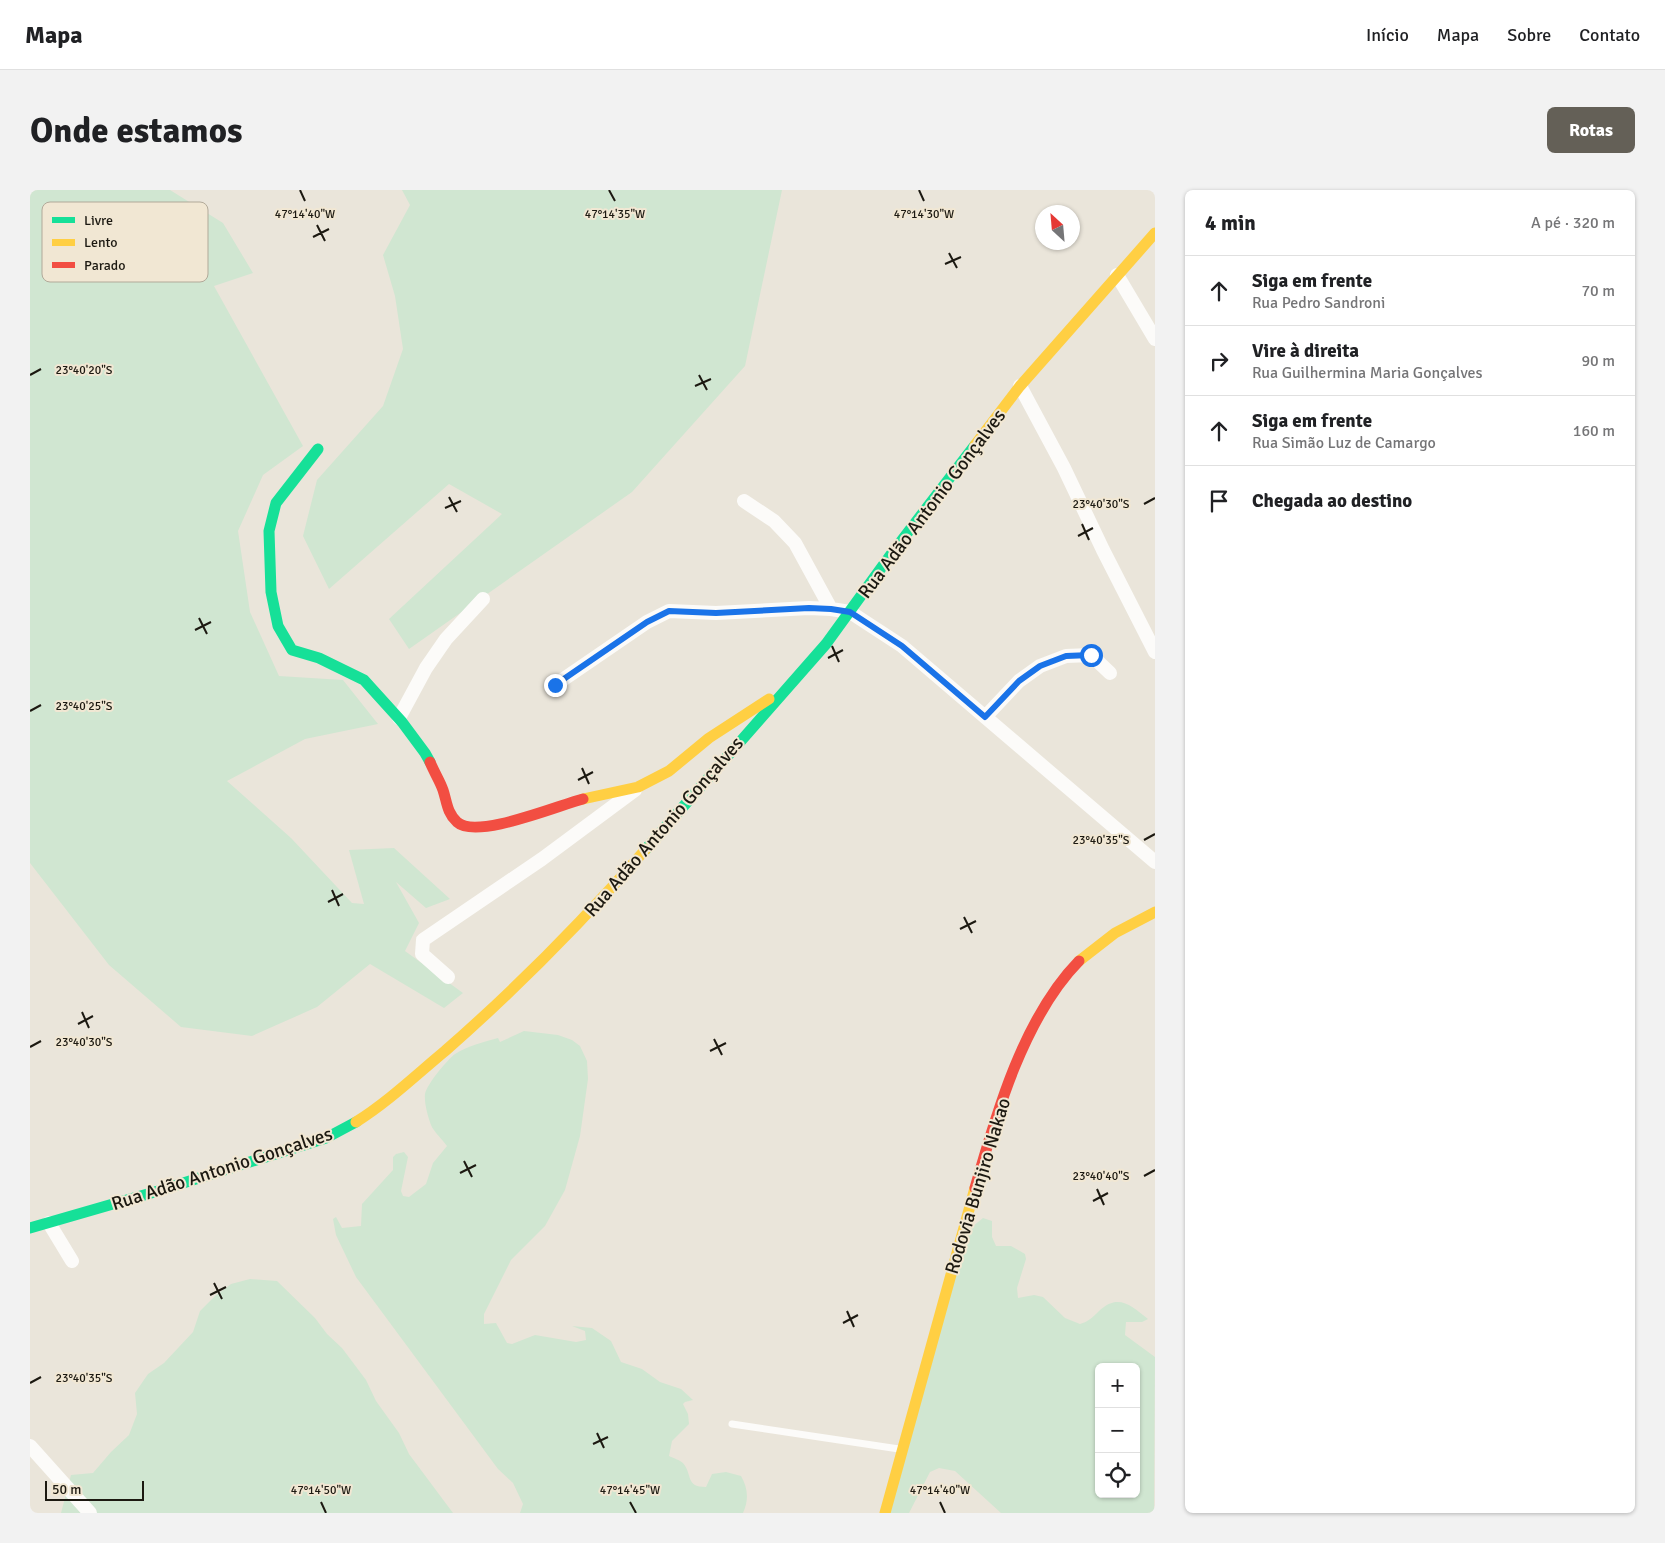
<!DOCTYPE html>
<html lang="pt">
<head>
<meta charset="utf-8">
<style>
  :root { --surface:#fff; --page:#f2f2f2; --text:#202124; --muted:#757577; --line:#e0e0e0; --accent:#646057 }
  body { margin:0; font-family:Signika,sans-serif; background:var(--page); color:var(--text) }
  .controls { position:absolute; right:15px; bottom:15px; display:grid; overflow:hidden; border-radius:8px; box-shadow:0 1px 4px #0004 }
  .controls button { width:45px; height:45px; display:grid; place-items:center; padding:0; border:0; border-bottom:1px solid var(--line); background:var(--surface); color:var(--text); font:25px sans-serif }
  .compass { position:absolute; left:1005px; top:15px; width:45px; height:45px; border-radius:50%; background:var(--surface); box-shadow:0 1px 4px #0004; rotate:334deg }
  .scale { position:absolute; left:15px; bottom:12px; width:99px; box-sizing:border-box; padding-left:5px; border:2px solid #1c1911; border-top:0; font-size:14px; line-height:18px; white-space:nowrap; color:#1c1911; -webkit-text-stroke:4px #f1e7d3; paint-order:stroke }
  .stop { position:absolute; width:15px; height:15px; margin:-11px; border:4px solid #1a73e8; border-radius:50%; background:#fff }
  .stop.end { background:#1a73e8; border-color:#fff; box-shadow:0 1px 5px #0008 }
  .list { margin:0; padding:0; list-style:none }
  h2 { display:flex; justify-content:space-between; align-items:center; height:65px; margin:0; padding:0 20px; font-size:21px }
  h2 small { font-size:16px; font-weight:400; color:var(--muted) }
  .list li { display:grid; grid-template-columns:32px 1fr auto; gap:15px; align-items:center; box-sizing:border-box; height:70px; padding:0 20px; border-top:1px solid var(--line) }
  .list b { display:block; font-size:19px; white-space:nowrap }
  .list p { margin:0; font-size:16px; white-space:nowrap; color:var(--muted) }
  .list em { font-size:16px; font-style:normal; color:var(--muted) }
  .icon { flex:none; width:28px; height:28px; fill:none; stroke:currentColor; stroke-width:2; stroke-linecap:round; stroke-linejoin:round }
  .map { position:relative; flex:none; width:1125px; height:1323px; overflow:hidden; border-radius:8px }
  header { display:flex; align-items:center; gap:30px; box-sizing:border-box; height:70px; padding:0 25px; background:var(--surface); border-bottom:1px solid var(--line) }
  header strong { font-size:24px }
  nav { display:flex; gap:28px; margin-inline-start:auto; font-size:18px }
  .intro { display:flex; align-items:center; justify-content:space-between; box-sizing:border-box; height:120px; padding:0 30px }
  h1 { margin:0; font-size:35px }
  .button { padding:12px 22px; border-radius:8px; background:var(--accent); color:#fff; font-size:18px; font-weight:700 }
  main { display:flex; gap:30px; padding:0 30px }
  aside { flex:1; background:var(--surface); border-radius:8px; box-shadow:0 1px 4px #0004 }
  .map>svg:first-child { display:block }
  .green { fill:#d0e6d1; fill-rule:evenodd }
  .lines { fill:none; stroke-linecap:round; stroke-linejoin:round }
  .lane { stroke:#fcfbf9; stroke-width:7 }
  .street { stroke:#fcfbf9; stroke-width:14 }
  .fast { stroke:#16e098; stroke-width:11 }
  .slow { stroke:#ffcf43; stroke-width:11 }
  .jam { stroke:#f24e42; stroke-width:11 }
  .route { stroke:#1a73e8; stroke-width:6 }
  .ticks { fill:none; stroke:#1c1911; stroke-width:2 }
  .labels { text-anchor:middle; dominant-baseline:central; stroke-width:4; stroke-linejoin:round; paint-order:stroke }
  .street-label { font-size:19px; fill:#1c1911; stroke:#f1e7d3 }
  .key { fill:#f1e7d3; stroke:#b1a999; stroke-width:1 }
  .key-label { font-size:14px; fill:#1c1911 }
  .ticks-label { font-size:12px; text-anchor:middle; fill:#1c1911; stroke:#f1e7d3; stroke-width:4; stroke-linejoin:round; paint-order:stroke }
</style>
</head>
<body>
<header>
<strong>Mapa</strong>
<nav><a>Início</a><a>Mapa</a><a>Sobre</a><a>Contato</a></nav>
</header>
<div class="intro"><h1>Onde estamos</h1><a class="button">Rotas</a></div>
<main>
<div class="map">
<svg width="1125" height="1323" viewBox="0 0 1125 1323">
  <rect width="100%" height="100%" fill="#eae5da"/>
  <path class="green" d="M0,0H140L193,33L223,83L184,96L273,256L233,285L208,341L220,422L249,486L313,490L348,534L275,549L197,591L261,648L322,713L334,714L319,660L364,658L420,709L396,718L366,692L389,733L375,761L433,803L414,818L340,774L287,817L222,846L151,837L79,775L0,673Z
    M372,0H752L715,176L602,302L379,459L359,429L472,324L419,294L299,399L273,346L287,290L353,216L373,159L365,106L353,65L380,15Z
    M494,841L528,845L542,850L550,856L557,871L558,889L550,946L535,1000L515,1036L481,1070L454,1124V1134L466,1133L477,1153L482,1154L505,1145L546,1152L556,1150L555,1141L542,1136L562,1138L581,1151L591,1172L612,1179L630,1192L651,1199L663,1210L655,1212L653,1214L658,1224L659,1234L642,1251L639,1266C643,1268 650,1270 653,1273C663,1285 655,1297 676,1297L682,1284L696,1282L711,1286C718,1298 719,1310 713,1323H490L493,1314L483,1293L468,1279L326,1087L306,1045L303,1029L306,1027L312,1038L331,1036L332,1014L363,980V967L366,964L374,962L378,967L371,1001L373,1006L379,1007L396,994L403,973L417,956C412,949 404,942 401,935C398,927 394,913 395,904C397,894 417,870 425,864C437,856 454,852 468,848L470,852Z
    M953,1028L962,1031V1047L966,1056H981L995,1064L996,1069L987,1098L988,1108L1004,1105L1013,1107L1035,1128L1050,1134C1058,1132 1063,1127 1069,1121C1088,1103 1101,1115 1118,1129L1112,1132H1096L1095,1145L1125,1167L1124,1323H971L925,1281L909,1278L900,1282L879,1323H856L936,1042ZM1069,1177H1106V1304H1069Z
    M220,1089L247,1091L285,1128L297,1144L312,1158L336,1190L346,1211L369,1243L379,1264L423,1323H31L41,1285L63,1283L81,1262L99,1245L107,1224L105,1203L118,1184L134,1173L163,1142L170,1121L185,1106L201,1094Z"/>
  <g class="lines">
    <path class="lane" d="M702,1234L869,1259"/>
    <path class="street" d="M1087,85L1125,149
      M990,196L1034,278L1073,360L1125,462
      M714,311L744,331L765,353L801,419
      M525,495L617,432L639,421L686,423L779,418L801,419L820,422L872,456L1125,672
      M955,527L989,491L1010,476L1036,466L1061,465L1080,483
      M369,528L396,478L416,449L453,409
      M418,787L392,764L393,750L512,669L605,600
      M19,1033L42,1071
      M0,1256L60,1323"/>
    <path class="fast" d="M288,259L246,313L239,341L241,402L248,436L262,460L289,468L334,490L372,532L395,563L400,572
      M616,659L796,454L862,363L945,255
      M0,1038L128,1001L296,948L326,932"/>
    <path class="slow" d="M945,255L990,196L1125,43
      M553,609L608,597L639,581L679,548L739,509
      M1049,771L1085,743L1125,722
      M326,932C358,912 386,885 415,861C487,798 553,731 616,659
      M855,1323L945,998"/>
    <path class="jam" d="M400,572C404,582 410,591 413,600C417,612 417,623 427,632C446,650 529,615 553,609
      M945,998C966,924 994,827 1049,771"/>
  </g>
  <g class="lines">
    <path class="route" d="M525,495L617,432L639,421L686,423L779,418L801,419L820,422L872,456L955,527L989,491L1010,476L1036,466L1061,465"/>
  </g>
  <path class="ticks" d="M270,0L275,11M579,0L585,11M889,0L894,11M287,35L295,51M283,47L299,39M919,63L927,78M915,74L931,67M0,185L11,179M669,185L677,200M665,196L681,189M419,307L427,322M1114,314L1125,308M415,318L431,311M1052,334L1059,350M1048,346L1063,338M169,428L177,444M165,440L181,432M802,456L809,472M798,468L813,460M0,521L11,515M552,578L559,594M548,590L563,582M1114,650L1125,644M302,700L309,716M298,712L313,704M934,727L942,743M930,739L946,731M52,822L59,838M48,834L63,826M684,849L692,865M0,857L11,851M680,861L696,853M434,971L442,987M430,983L446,975M1114,986L1125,980M1067,999L1074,1015M1063,1011L1078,1003M184,1093L192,1109M180,1105L196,1097M817,1121L824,1137M813,1133L828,1125M0,1193L11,1187M567,1243L574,1258M563,1254L578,1247M291,1312L296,1323M600,1312L606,1323M910,1312L915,1323"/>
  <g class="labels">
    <g class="street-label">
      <text transform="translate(902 314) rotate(-53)">Rua Adão Antonio Gonçalves</text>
      <text transform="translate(634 637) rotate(-49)">Rua Adão Antonio Gonçalves</text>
      <text transform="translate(192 979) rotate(-18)">Rua Adão Antonio Gonçalves</text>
      <text transform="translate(948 996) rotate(-73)">Rodovia Bunjiro Nakao</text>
    </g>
  </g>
  <rect x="12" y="12" width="166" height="80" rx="8" class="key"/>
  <rect x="22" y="27" width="23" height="6" fill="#16e098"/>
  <rect x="22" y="49" width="23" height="7" fill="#ffcf43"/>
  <rect x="22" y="72" width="23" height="6" fill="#f24e42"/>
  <g class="key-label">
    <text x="54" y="35">Livre</text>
    <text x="54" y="57">Lento</text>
    <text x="54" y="80">Parado</text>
  </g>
  <g class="ticks-label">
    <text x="275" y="28">47°14'40"W</text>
    <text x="585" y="28">47°14'35"W</text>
    <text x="894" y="28">47°14'30"W</text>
    <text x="54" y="184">23°40'20"S</text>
    <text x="1071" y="318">23°40'30"S</text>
    <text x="54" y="520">23°40'25"S</text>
    <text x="1071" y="654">23°40'35"S</text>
    <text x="54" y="856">23°40'30"S</text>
    <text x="1071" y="990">23°40'40"S</text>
    <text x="54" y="1192">23°40'35"S</text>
    <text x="291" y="1304">47°14'50"W</text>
    <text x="600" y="1304">47°14'45"W</text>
    <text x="910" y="1304">47°14'40"W</text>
  </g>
</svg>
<div class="controls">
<button>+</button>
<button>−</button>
<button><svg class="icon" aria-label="locate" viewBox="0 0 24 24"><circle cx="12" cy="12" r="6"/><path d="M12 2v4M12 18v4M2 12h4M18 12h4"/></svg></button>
</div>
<svg class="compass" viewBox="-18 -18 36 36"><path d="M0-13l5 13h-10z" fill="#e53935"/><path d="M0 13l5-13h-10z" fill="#757577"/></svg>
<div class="scale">50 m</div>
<div class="stop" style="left:1061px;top:465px"></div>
<div class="stop end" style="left:525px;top:495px"></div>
</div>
<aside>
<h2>4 min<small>A pé · 320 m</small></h2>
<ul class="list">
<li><svg class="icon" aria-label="ahead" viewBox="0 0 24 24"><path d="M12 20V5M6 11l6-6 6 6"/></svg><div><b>Siga em frente</b><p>Rua Pedro Sandroni</p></div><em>70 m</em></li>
<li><svg class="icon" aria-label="right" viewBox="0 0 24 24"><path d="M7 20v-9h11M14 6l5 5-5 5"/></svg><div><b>Vire à direita</b><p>Rua Guilhermina Maria Gonçalves</p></div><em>90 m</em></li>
<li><svg class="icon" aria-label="ahead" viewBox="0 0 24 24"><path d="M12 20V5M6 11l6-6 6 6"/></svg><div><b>Siga em frente</b><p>Rua Simão Luz de Camargo</p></div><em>160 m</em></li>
<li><svg class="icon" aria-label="arrive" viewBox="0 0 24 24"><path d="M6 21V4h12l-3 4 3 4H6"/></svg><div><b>Chegada ao destino</b></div></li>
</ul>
</aside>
</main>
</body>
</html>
